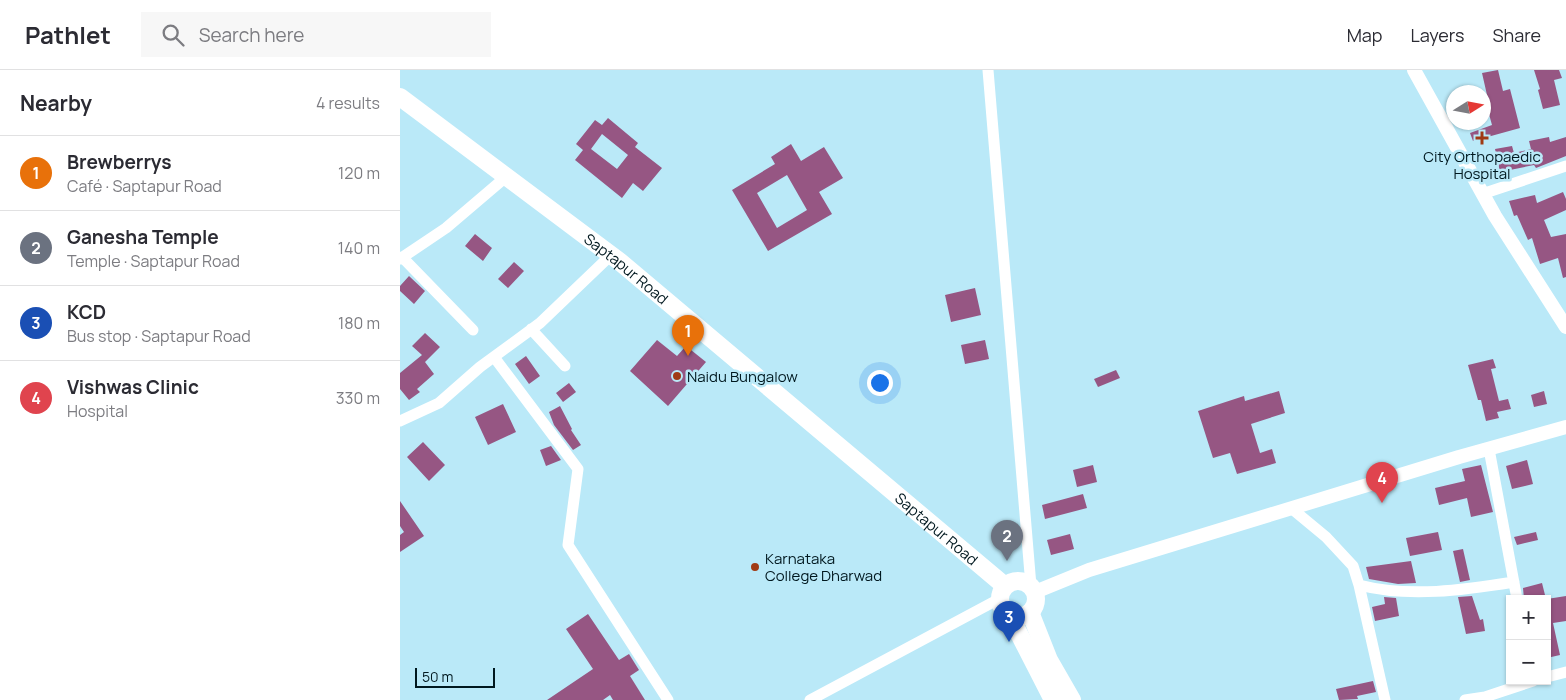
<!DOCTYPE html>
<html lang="en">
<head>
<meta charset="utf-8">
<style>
  :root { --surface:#fff; --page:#f7f7f7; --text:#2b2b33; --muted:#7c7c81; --line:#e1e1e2; --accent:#db2777 }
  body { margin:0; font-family:Manrope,sans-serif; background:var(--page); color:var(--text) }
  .controls { position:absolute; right:15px; bottom:15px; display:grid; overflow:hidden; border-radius:0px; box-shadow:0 1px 4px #0004 }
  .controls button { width:45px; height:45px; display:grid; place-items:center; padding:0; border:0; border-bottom:1px solid var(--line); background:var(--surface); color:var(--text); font:25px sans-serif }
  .compass { position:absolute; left:1046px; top:15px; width:45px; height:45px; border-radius:50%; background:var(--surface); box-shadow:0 1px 4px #0004; rotate:79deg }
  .scale { position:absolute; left:15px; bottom:12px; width:80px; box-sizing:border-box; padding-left:5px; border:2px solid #00181f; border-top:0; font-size:14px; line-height:18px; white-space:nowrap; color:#00181f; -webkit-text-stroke:4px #bae9f8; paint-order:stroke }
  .you { position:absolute; left:479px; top:312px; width:18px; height:18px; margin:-12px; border:4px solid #fff; border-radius:50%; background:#1a73e8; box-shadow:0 0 0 8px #1a73e833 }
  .badge { display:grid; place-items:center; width:32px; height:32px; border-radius:50%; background:var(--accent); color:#fff; font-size:16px; font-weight:700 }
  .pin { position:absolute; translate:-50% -41px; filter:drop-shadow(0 1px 2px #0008) }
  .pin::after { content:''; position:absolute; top:26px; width:18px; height:15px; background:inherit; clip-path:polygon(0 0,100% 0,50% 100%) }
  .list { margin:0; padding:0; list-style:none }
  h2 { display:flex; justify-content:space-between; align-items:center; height:65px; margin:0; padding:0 20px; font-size:21px }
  h2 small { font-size:16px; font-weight:400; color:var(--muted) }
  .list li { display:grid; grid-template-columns:32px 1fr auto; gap:15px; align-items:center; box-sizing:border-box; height:75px; padding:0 20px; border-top:1px solid var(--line) }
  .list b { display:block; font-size:19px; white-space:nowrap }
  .list p { margin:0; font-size:16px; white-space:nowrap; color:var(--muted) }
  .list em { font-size:16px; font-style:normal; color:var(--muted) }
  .icon { flex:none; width:28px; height:28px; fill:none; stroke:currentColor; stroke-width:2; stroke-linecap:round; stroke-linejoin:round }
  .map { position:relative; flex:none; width:1166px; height:630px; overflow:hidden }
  header { display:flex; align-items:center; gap:30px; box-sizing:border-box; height:70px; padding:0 25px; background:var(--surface); border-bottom:1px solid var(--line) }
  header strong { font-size:24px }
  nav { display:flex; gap:28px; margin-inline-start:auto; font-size:18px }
  .search { width:350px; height:45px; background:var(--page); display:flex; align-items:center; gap:12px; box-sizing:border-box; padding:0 18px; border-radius:0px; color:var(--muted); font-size:19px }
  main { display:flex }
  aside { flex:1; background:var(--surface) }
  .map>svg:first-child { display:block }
  .building { fill:#965683; fill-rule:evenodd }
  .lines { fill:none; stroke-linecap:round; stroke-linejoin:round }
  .minor { stroke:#fff; stroke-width:11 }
  .tertiary { stroke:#fff; stroke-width:14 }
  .primary { stroke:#fff; stroke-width:18 }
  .poi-dot { fill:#a03a14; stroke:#bae9f8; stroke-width:2 }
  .labels { text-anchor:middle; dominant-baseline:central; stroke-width:5; stroke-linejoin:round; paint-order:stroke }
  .poi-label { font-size:15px; fill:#00181f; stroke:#bae9f8; text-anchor:start }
  .street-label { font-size:15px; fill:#00181f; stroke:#bae9f8 }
</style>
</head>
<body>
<header>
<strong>Pathlet</strong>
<div class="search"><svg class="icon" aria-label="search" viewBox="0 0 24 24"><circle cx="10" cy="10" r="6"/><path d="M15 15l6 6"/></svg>Search here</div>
<nav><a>Map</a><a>Layers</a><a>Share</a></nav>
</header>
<main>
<aside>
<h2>Nearby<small>4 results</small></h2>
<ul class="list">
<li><span class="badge" style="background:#e8710a">1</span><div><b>Brewberrys</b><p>Café · Saptapur Road</p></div><em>120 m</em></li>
<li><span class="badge" style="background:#6b7280">2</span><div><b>Ganesha Temple</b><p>Temple · Saptapur Road</p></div><em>140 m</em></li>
<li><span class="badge" style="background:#1a4fb4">3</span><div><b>KCD</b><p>Bus stop · Saptapur Road</p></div><em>180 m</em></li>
<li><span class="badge" style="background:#e0444e">4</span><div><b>Vishwas Clinic</b><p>Hospital</p></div><em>330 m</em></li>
</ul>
</aside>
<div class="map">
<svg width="1166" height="630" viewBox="0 0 1166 630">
  <rect width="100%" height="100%" fill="#bae9f8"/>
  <path class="building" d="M1098,0L1103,21L1110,19L1120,58L1073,71L1070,63L1092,55L1084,26L1087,25L1082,3Z
    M1134,0H1159L1162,8L1154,10L1160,35L1143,39L1138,20L1140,19Z
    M208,48L238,73L235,77L262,98L243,121L233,113L222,128L175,90L183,80L176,74L195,50L202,55ZM202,64L228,85L217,99L191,79Z
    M1149,67L1150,72L1166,67V86L1136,98L1134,95L1100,102L1095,79L1112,76L1114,83L1131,79L1129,71Z
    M391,74L401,91L424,77L443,108L419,122L432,144L368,181L332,120L375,94L371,87ZM387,105L407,140L377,158L357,123Z
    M1163,122L1166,129V140L1144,150L1151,167L1166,164V207L1163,208L1158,188L1140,194L1132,168L1128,170L1117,145L1114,146L1109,131L1135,125L1137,133Z
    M75,164L92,178L83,191L65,176Z
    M114,192L124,201L108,218L98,209Z
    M9,206L25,221L14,234L0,221V216Z
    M575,218L581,245L551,252L545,225Z
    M25,263L40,277L25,292L34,304L17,319L20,322L9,330L0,319V303L22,285L12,276Z
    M257,270L277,286L286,276L306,292L268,336L230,301Z
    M585,270L589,289L565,294L561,275Z
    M126,286L140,306L129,314L115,294Z
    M1093,289L1096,298L1091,299L1099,331L1108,329L1111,339L1097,342L1099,348L1086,351L1081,330H1078L1068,295Z
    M716,300L720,308L698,317L694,309Z
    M169,313L176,322L163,332L156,323Z
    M879,321L885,343L851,354L860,383L872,379L876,393L837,404L830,383L813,388L798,341L844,326L845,331Z
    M1144,321L1147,334L1134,337L1131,325Z
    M103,334L116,362L88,375L75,347Z
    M160,336L172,359L171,360L181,375L173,380L154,355L149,342Z
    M23,372L45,395L29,411L7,387Z
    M151,376L161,390L146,396L140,380Z
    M1127,390L1133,414L1112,419L1106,396Z
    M693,395L697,412L677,417L673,400Z
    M1081,395L1093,442L1071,447L1067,428L1039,435L1035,418L1065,411L1062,399Z
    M683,424L687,438L645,449L642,435Z
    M0,431L24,466L0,482V465L4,462L0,456Z
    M1038,462L1042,480L1010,486L1006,468Z
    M1136,462L1138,470L1117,475L1114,467Z
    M670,464L674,479L651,485L647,470Z
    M1063,479L1070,510L1060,512L1053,481Z
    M1011,491L1016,513L998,514L969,509L966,497Z
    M1142,513L1146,529H1124L1123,518Z
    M1072,526L1080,550L1083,549L1085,561L1066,564L1058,527Z
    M1166,526V551L1153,553L1160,585L1147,588V529Z
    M984,527L996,528L999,546L975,551L972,537L985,534Z
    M188,544L219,590L229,584L239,600L230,606L245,630H213L210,625L203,630H147L193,599L166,559Z
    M973,611L976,622L957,626L958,629L939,630L936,619Z"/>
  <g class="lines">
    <path class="minor" d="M588,0L631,516
      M1082,124L1166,96
      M2,187L73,260
      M0,189L46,158L107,106
      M131,259L165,296
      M94,287L178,399L168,475L268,630
      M0,351L39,333L80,297L140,253L211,185
      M1089,379L1117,529
      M891,438L926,467L953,496L959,515L985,630
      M959,515C1009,528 1064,520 1114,512
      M1147,607L1166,602
      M410,630L599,529
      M1065,630L1085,627L1133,611"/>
    <path class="tertiary" d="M1014,0L1095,146L1166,257
      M635,522L689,500L1059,387L1166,357"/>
    <g class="primary">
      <path id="s1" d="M0,27L219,191L605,516"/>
      <circle cx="618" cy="529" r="18"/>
      <path d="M630,542L649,590L672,630"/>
      <path d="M610,546L653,630"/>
    </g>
  </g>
  <g class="poi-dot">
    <path d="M1079.5 60.5h5v5h5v5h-5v5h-5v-5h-5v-5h5z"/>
    <circle cx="277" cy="306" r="5"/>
    <circle cx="355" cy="497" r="5"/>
  </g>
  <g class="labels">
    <g class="poi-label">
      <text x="1082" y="86" text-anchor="middle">City Orthopaedic<tspan x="1082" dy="17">Hospital</tspan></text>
      <text x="287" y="306">Naidu Bungalow</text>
      <text x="365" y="488">Karnataka<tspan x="365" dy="17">College Dharwad</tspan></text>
    </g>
    <g class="street-label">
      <text stroke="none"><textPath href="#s1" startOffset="284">Saptapur Road</textPath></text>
      <text stroke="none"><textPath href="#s1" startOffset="689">Saptapur Road</textPath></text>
    </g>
  </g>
</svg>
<div class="controls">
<button>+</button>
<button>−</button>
</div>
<svg class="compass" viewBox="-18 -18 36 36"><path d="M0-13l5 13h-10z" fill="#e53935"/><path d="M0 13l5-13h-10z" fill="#7c7c81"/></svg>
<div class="scale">50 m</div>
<div class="you"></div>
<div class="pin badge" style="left:288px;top:286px;background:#e8710a">1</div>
<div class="pin badge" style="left:607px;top:491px;background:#6b7280">2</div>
<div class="pin badge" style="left:609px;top:572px;background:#1a4fb4">3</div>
<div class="pin badge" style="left:982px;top:433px;background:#e0444e">4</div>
</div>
</main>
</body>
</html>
